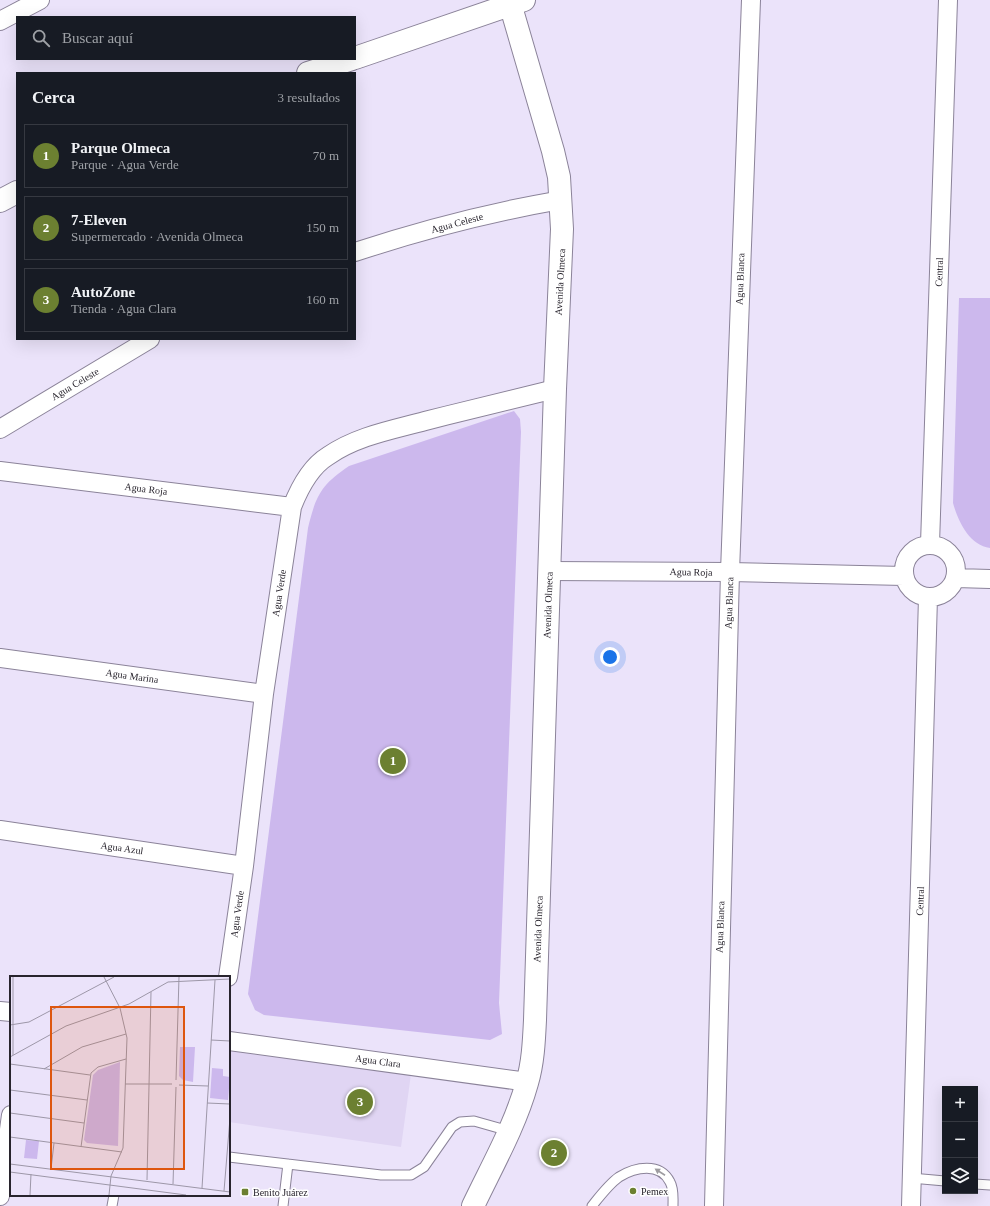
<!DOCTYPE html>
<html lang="es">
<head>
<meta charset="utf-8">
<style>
  :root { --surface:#171b24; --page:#242831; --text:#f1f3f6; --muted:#9ea1a6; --line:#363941; --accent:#6c8031 }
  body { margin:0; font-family:"Times New Roman",serif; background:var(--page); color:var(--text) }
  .controls { position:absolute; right:12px; bottom:12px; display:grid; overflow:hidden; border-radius:0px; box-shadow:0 4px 16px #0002 }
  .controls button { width:36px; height:36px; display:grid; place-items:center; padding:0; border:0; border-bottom:1px solid var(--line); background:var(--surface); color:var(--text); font:20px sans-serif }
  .you { position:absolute; left:610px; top:657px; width:14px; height:14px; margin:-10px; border:3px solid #fff; border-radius:50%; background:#1a73e8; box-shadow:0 0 0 6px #1a73e833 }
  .badge { display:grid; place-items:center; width:26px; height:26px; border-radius:50%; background:var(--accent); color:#fff; font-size:13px; font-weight:700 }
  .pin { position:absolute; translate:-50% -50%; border:2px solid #fff; box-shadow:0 1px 4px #0006 }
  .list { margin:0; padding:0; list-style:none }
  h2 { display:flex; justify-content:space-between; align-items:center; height:52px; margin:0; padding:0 16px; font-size:17px }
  h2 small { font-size:13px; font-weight:400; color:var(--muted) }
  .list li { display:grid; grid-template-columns:26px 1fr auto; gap:12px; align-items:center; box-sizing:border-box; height:64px; margin:0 8px 8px; padding:0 8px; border:1px solid var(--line); border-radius:0px }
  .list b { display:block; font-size:15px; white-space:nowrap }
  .list p { margin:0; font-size:13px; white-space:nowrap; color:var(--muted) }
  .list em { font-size:13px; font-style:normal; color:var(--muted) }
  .icon { flex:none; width:22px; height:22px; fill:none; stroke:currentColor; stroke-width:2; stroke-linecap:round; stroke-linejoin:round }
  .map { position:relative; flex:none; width:990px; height:1206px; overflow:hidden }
  .search { position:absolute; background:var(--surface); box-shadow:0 4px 16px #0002; left:16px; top:16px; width:340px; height:44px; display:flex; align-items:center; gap:10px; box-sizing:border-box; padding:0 14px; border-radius:0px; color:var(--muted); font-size:15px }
  .panel { position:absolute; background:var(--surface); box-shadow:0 4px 16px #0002; left:16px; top:72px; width:340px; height:268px; border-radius:0px }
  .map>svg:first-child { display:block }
  .built { fill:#e0d5f3 }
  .green { fill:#ccb8ed }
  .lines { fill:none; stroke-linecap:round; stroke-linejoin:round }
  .service-casing { stroke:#8b8399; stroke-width:11 }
  .minor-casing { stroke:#8b8399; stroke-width:20 }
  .tertiary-casing { stroke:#8b8399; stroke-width:24 }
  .service { stroke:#fff; stroke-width:9 }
  .minor { stroke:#fff; stroke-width:18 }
  .tertiary { stroke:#fff; stroke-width:22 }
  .oneway { fill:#9e9ca0 }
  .poi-dot { fill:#6c8031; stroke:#fff; stroke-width:1.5 }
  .labels { text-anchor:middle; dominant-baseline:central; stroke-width:3; stroke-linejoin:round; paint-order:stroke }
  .street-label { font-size:10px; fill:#28242d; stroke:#fff }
  .poi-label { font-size:10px; fill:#28242d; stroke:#fff; text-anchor:start }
  .inset-road { fill:none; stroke:#9d97a8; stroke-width:1 }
  .view { fill:#de560e; fill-opacity:0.15; stroke:#de560e; stroke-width:2 }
  .inset-edge { fill:none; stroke:#28242d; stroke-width:2 }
</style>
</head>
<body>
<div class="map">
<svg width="990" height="1206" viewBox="0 0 990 1206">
  <rect width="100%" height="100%" fill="#ebe3fa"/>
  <path class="built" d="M229,1051L411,1074L401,1147L229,1122Z"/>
  <path class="green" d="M959,298H990V548C969,545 958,521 953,503Z
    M514,411L520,419L521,432L499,1003L502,1034L490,1040L264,1015L255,1010L248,994L308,528C316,495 321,485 349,466Z"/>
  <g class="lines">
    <g class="service-casing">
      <path id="service" d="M229,1157L381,1175H411L424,1167L452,1127L460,1122L474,1121L509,1131
        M911,1178L945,1181
        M975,1184L990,1185
        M112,1206L114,1195
        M283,1206L288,1164
        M592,1206C600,1196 609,1184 619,1177C635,1167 660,1162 670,1182C674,1189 673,1198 673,1206"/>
    </g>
    <g class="minor-casing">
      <path id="minor" d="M0,21L40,0
        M355,252C422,230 492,212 561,200
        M0,429L150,339
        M0,471L292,507
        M930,544L948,0
        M904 571a26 26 0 1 1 52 0a26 26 0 1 1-52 0Z
        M549,571L730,572L904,576
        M956,578L990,579
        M0,658L264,694
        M0,830L244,866
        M228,977L244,866L264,694L292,507C299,489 310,467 328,456C357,436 392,430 425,421C468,410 511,400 555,389
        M0,1011L11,1012
        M229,1041L528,1082
        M0,1196L11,1115
        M714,1206L730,572L751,0
        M911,1206L928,597"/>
    </g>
    <g class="tertiary-casing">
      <path id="tertiary" d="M355,58L524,0
        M308,73L352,59
        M0,201L17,192
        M473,1206C492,1166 515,1126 527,1083C533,1063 534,1041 535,1020L555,389L562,229L559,177L553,151L509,0"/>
    </g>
    <use href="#service" class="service"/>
    <use href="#minor" class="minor"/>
    <use href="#tertiary" class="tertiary"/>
  </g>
  <defs><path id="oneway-solid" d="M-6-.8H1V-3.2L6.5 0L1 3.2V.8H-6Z"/></defs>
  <use class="oneway" href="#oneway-solid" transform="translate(660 1172) rotate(-147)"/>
  <g class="poi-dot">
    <circle cx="633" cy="1191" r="4"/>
    <rect x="241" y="1188" width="8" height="8" rx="2"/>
  </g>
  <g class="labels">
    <g class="street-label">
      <text transform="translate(457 223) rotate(-15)">Agua Celeste</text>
      <text transform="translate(939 272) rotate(-88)">Central</text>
      <text transform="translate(740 279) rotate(-88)">Agua Blanca</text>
      <text transform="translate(560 282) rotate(-87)">Avenida Olmeca</text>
      <text transform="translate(75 384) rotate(-31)">Agua Celeste</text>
      <text transform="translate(146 489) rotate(7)">Agua Roja</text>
      <text transform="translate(691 572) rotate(1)">Agua Roja</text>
      <text transform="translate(279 593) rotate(-81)">Agua Verde</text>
      <text transform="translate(729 603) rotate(-88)">Agua Blanca</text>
      <text transform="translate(548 605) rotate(-88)">Avenida Olmeca</text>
      <text transform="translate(132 676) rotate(8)">Agua Marina</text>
      <text transform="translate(122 848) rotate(8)">Agua Azul</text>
      <text transform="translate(920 901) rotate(-88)">Central</text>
      <text transform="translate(237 914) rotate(-82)">Agua Verde</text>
      <text transform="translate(720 927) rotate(-88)">Agua Blanca</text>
      <text transform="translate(538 929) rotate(-88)">Avenida Olmeca</text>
      <text transform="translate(378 1061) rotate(8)">Agua Clara</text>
    </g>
    <g class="poi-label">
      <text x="641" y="1191">Pemex</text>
      <text x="253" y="1192">Benito Juárez</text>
    </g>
  </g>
  <g transform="translate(10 976)">
    <rect width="220" height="220" fill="#ebe3fa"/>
    <path d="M170,71H185L183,106L173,104L169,100ZM110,86L108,170L77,167L74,164L83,99L88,94ZM202,92L213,93V100L220,101L218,124L200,122ZM16,164L29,165L27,183L14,182Z" fill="#ccb8ed"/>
    <path class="inset-road" d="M94,1L110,32L117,62L113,172L101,200L99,219M0,49L19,46L104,1M201,64L220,65M3,79V1M0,81L56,50L119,28L158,6L220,3M0,88L80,99M34,93L72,71L116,58M166,104L169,1M115,108H162M169,109L198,110M0,114L77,124M197,127L220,128M0,137L74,147M0,161L112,176M71,171L81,97L88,91L116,83M0,188L220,216M41,193L44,167M0,196L176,219M137,204L141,16M163,208L166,111M192,212L205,4M214,215L220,142M20,219L21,198"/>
    <path class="view" d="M41,31H174V193H41Z"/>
    <rect width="220" height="220" class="inset-edge"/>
  </g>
</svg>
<div class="controls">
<button>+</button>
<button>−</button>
<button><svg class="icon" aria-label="layers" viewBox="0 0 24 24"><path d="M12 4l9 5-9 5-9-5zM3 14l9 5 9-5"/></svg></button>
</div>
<div class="you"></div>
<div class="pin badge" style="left:393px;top:761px">1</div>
<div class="pin badge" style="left:554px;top:1153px">2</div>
<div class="pin badge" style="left:360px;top:1102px">3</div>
<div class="search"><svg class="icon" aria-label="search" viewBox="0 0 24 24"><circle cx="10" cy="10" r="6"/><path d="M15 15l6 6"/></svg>Buscar aquí</div>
<section class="panel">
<h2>Cerca<small>3 resultados</small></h2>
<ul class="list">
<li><span class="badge">1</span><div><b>Parque Olmeca</b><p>Parque · Agua Verde</p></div><em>70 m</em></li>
<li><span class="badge">2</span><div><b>7-Eleven</b><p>Supermercado · Avenida Olmeca</p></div><em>150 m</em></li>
<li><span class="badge">3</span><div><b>AutoZone</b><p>Tienda · Agua Clara</p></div><em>160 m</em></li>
</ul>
</section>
</div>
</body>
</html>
